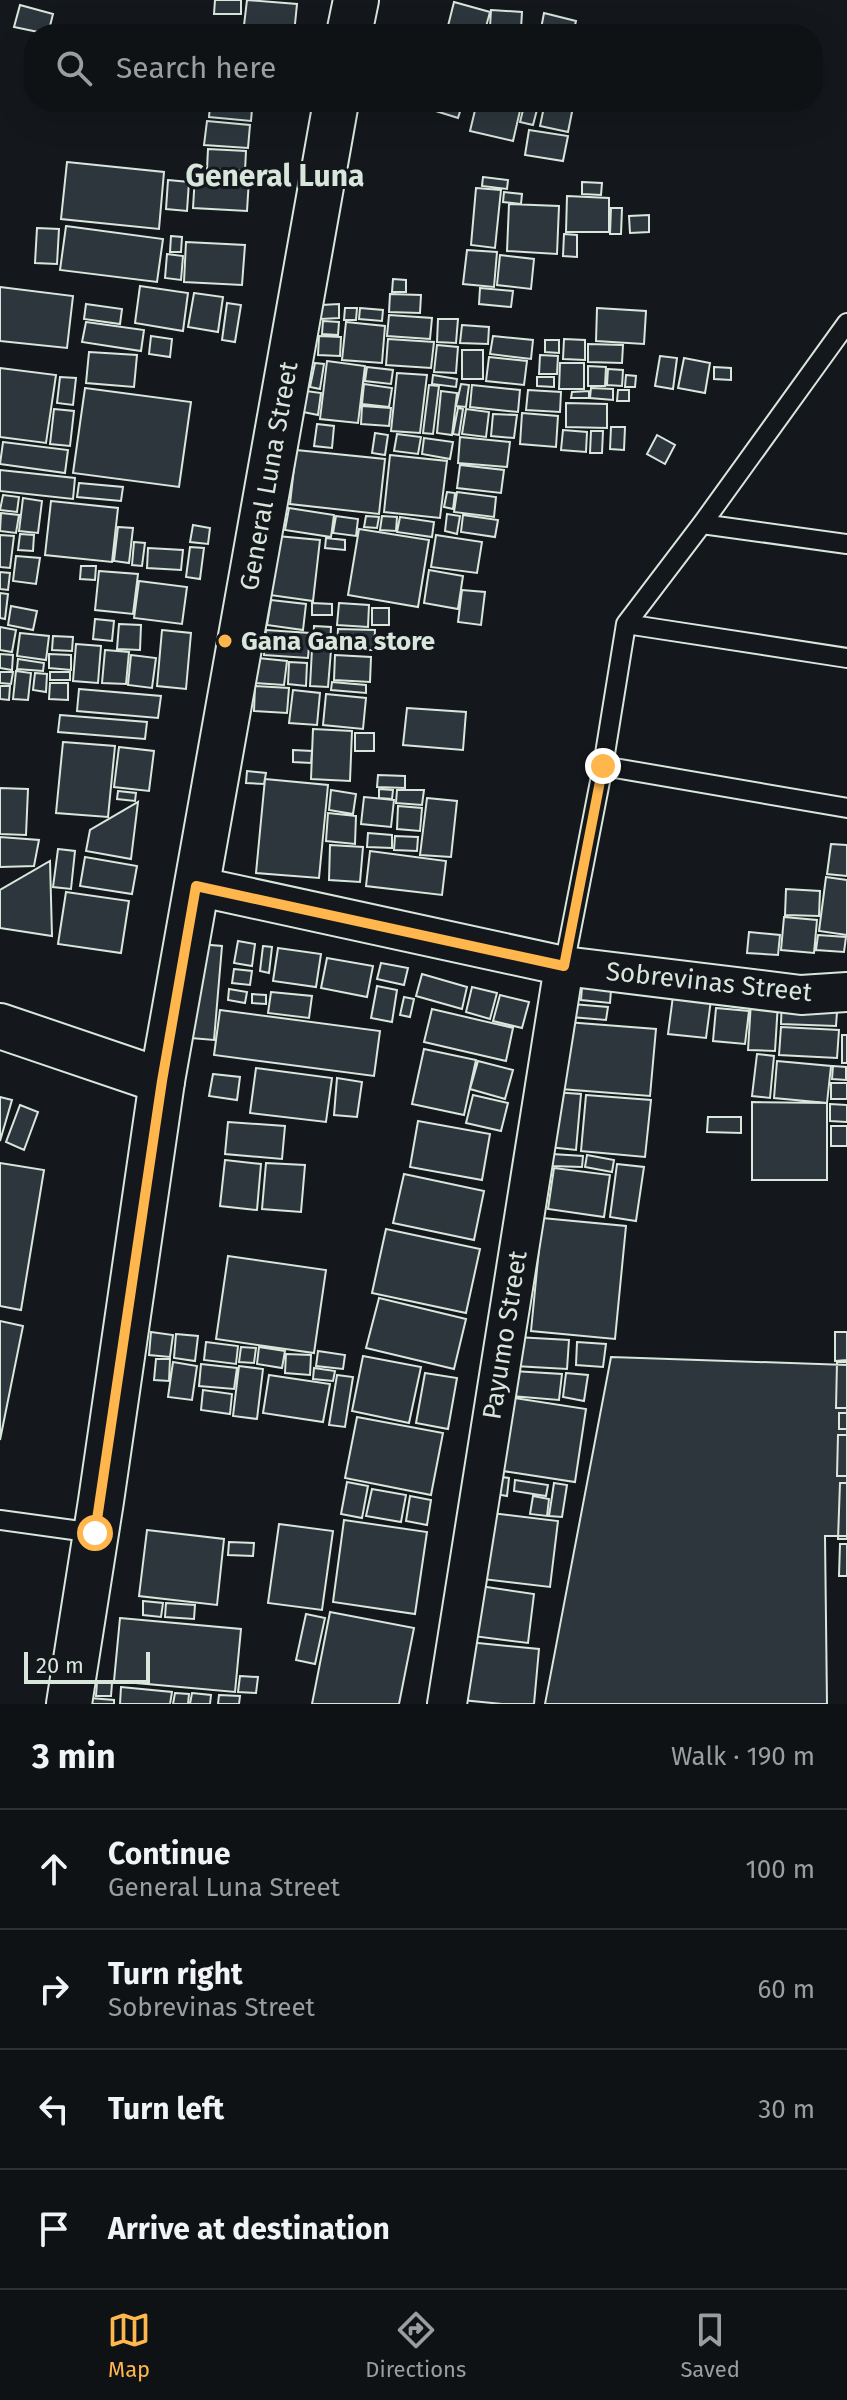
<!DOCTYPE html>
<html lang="en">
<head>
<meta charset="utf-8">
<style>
  :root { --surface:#0f1215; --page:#181b1e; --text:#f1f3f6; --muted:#9b9ea0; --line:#2f3234; --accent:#ffb74d }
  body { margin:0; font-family:"Fira Sans",sans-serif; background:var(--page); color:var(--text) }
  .scale { position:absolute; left:24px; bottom:20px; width:126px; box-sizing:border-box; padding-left:8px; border:4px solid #d8e6dc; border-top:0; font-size:22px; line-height:28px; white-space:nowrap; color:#d8e6dc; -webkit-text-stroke:6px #14181c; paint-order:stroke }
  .stop { position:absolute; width:24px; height:24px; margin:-18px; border:6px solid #ffb74d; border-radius:50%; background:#fff }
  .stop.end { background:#ffb74d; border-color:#fff; box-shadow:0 2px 8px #0008 }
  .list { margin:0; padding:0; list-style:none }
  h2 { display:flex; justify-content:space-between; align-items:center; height:104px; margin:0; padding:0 32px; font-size:34px }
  h2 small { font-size:26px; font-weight:400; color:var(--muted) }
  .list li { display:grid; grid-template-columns:52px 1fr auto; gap:24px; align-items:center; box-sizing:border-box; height:120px; padding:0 32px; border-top:2px solid var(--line) }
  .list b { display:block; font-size:30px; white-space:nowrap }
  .list p { margin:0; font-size:26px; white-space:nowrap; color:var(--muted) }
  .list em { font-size:26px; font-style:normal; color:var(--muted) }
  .icon { flex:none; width:44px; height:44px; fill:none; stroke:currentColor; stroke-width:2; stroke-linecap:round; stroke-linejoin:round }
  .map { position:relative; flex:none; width:847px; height:1704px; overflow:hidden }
  .search { position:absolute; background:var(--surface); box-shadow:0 8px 32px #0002; left:24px; right:24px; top:24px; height:88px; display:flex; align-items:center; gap:20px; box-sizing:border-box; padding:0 28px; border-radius:32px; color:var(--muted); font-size:30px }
  .sheet { height:584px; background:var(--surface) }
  nav { display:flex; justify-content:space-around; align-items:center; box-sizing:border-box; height:112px; border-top:2px solid var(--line); background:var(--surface); font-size:22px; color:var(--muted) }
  nav a { display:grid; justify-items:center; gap:4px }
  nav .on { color:var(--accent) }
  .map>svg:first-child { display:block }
  .building { fill:#2c363c; stroke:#d8e6dc; stroke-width:2 }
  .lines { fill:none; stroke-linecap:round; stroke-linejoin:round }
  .lane-casing { stroke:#d8e6dc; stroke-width:22 }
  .street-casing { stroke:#d8e6dc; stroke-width:42 }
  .secondary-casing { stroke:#d8e6dc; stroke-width:48 }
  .primary-casing { stroke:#d8e6dc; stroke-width:48 }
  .lane { stroke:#14181c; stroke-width:18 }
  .street { stroke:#14181c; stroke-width:38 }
  .secondary { stroke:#14181c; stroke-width:44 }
  .primary { stroke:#14181c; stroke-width:44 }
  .route { stroke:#ffb74d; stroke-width:10 }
  .poi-dot { fill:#ffb74d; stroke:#14181c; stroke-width:3 }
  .labels { text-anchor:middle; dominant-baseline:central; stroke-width:6; stroke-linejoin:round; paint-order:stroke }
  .street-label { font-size:26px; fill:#d8e6dc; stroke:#14181c }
  .poi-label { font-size:26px; font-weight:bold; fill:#d8e6dc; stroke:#14181c; text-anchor:start }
  .quarter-label { font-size:30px; font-weight:bold; fill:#d8e6dc; stroke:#14181c }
</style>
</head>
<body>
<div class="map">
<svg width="847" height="1704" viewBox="0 0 847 1704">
  <rect width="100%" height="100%" fill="#14181c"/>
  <path class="building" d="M215,0H241V14H214Z
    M247,0L297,4L294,34H243Z
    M454,2L490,12L484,34H446Z
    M20,5L53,14L48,34L14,27Z
    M491,10L522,12L521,29L490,27Z
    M544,13L576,21L573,34H540Z
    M143,102H175L174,108L142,105Z
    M424,102H463L458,118L423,107Z
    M477,102H522L513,141L470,131Z
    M525,102H539L533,125L520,122Z
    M545,102H574L568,132L540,126Z
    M210,105L252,109L251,121L209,117Z
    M207,121L250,125L248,148L204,145Z
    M529,130L568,136L563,161L525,155Z
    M208,149L246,151L245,171L207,169Z
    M67,162L164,172L159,229L61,219Z
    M195,175L249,179L247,211L193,208Z
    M483,177L508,180L507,189L482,186Z
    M168,180L189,182L187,211L166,209Z
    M582,182L602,183L601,195L582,194Z
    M476,188L501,190L495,248L471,245Z
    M504,192L522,194L521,204L503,202Z
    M567,196L609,198V232H566Z
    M509,204L559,206L557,254L507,251Z
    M611,208H622L621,234H610Z
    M649,215V232L630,233L629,216Z
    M66,226L163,239L157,282L60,270Z
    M37,228L59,229L57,264L35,263Z
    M564,234L577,235V257L563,256Z
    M171,236L182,237L181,252H170Z
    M186,242L245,245L242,285L184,282Z
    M467,250L497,252L494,287L463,284Z
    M167,254L183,256L181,280L165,278Z
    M500,255L534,259L531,289L497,285Z
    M393,279L406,280V292H392Z
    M140,286L188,293L183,331L135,323Z
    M0,287L73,296L67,348L0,341Z
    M480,288L513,291L511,307L479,304Z
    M194,293L223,297L218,332L188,327Z
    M390,294L421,295L420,313L389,312Z
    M227,303L241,305L235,342L222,340Z
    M86,304L122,309L120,324L84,319Z
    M339,304V318L321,319V305Z
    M345,308H357L356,320H344Z
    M360,308L383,310L382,321L359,319Z
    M597,308L646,311L644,344L596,341Z
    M389,315L432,318L430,339L387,336Z
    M438,319H458L456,343L437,342Z
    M323,321L339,322L338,335L322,334Z
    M86,322L144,330L141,351L82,342Z
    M346,322L385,326L382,363L342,360Z
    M462,325L489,327L488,344L460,343Z
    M151,336L172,339L170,357L149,354Z
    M319,336L341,337L340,356L318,355Z
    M493,336L533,340L531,359L490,354Z
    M388,339L434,342L431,368L386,365Z
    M564,339L585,340V360L563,359Z
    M545,340H559V353L545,352Z
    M588,344L623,345L622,363L588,362Z
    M437,345L458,347L456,373L434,372Z
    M462,350H483V379H462Z
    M89,352L137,355L134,387L86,383Z
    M540,355L558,356L557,374H539Z
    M660,356L677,358L673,389L655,386Z
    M489,357L527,361L524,385L486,381Z
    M684,358L710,363L705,393L678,388Z
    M327,361L365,366L358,423L320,419Z
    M315,363L324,364L320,389L310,387Z
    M560,363H584V389H559Z
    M588,366L606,367L605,386H588Z
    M367,367L393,370L391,384L365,381Z
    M714,367L731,368V380L714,379Z
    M0,368L56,375L46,443L0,437Z
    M608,369L623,370L622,386L607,385Z
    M397,373L427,375L420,433L391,431Z
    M433,375L457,379L456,387L432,384Z
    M626,375L636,376L635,387H625Z
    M60,377L76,378L73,405L57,403Z
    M537,377H554V387L537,386Z
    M364,384L392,388L389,407L362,404Z
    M461,384L469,385L466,407L456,406Z
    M429,385L439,386L433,434L423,433Z
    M472,385L520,390L518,412L470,407Z
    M85,388L191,402L179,487L73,473Z
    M591,388L613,389V400L590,398Z
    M528,390L561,392L560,412L526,410Z
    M618,390H629V401H617Z
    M306,391L321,393L318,415L303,412Z
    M441,391L457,393L452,435L437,433Z
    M589,391V398H571L572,392Z
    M566,403L607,404V428L566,427Z
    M362,406L391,408L389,426L361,424Z
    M458,408L463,409L459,435L453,434Z
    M54,409L74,411L70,446L50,444Z
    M466,409L489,412L486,437L462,434Z
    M522,413L558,416L556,447L520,444Z
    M493,414L517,415L514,438L491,436Z
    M317,424L334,426L332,448L314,446Z
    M611,427H625L624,450L610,449Z
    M563,430L587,432L586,452L561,450Z
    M591,431H603L602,453H590Z
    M375,433L388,435L385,455L372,453Z
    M397,434L421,437L418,454L394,451Z
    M657,435L675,445L665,464L647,454Z
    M460,437L510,442L507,467L458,463Z
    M424,438L453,442L450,459L422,454Z
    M3,442L68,450L65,473L0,464Z
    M296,450L385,459L379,514L290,504Z
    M390,455L447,461L440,518L384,512Z
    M460,465L504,470L501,493L457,488Z
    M0,470L75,478L73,499L0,491Z
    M79,483L123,487L121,501L77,497Z
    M447,492L455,493L453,509L444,507Z
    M457,492L496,497L494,517L454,512Z
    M3,495L19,497L17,512L0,510Z
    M23,498L42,501L38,533L19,531Z
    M51,501L118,508L112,562L45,555Z
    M289,508L334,515L331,537L285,530Z
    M1,513L19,515L16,533L0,531Z
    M447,514L460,516L457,534L445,531Z
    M463,515L498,520L495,537L461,532Z
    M336,516L358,519L356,536L333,533Z
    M366,516L379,517L377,528L364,527Z
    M382,516L397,517L396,531L380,530Z
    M400,517L434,522L432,537L397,532Z
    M193,525L210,528L208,544L190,542Z
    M118,527L133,528L129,563L114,561Z
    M359,529L429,540L418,607L348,595Z
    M20,534L34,535L33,551L18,550Z
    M0,535L14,536L10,568L0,567Z
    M436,535L482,542L477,573L431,567Z
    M277,536L320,540L313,601L270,595Z
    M326,538L345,540V550L325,548Z
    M134,542L145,543L142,566L132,565Z
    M190,547L204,548L200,579L186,577Z
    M148,548L183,550L181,570L147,568Z
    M16,556L40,558L36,584L13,581Z
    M81,566H96L95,580L80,579Z
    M429,570L463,576L458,609L424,603Z
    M99,571L138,574L133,614L95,610Z
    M0,572L10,573L8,590L0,589Z
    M139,581L187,587L182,624L134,618Z
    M462,590L485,592L481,625L458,622Z
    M0,593L8,594L5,619L0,618Z
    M271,600L306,604L303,630L267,625Z
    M312,603L332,604V615H312Z
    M339,603L369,605L368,627L337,625Z
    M11,606L37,611L33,630L8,625Z
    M372,608H389V625H372Z
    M95,619L114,621L112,641L93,639Z
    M119,624L141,625L140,650L117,649Z
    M314,626L331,627L330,646L313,645Z
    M0,627L16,630L12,652L0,650Z
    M338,629L375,630L374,650H337Z
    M162,630L191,633L186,689L157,686Z
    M266,630L310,633L308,658L264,655Z
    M20,633L49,636L46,660L17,656Z
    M53,636L73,637L72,651L52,650Z
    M76,644L101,646L98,683L73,681Z
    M312,649L331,650L328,687L310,686Z
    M105,650L129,652L126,684L102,683Z
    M0,654L13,655L12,670L0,668Z
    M49,654L71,655V670L49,668Z
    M131,655L156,658L152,688L128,685Z
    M335,655L371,657L370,682L334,680Z
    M258,658L287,661L284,685L255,683Z
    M18,659L44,663L43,671L17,669Z
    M289,662L307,663L306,686L288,684Z
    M16,671L31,673L28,700L13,699Z
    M0,672H13L11,684L0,683Z
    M50,672H70V680H50Z
    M35,673L47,674L46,692L33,690Z
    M332,682L366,685V693L331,690Z
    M50,683H68V700L49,699Z
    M0,686H10L9,700L0,699Z
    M255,686L289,688L287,713L254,711Z
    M79,689L161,696L158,718L77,711Z
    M293,690L320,693L317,725L289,723Z
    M326,694L366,698L363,729L323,725Z
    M407,708L466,712L463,750L403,745Z
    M60,715L147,722L145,739L58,732Z
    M313,729L352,731L350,781L311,779Z
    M355,733H374V751H355Z
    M63,742L115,746L108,817L56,813Z
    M119,747L154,751L149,791L114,787Z
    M293,750L312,751L311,763L293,762Z
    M247,771L266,773L264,784L246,783Z
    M378,775L405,776V788L377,787Z
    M265,779L328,785L319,878L256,873Z
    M0,788L28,789L26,835L0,834Z
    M379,789L393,790L392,799L379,798Z
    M331,790L356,794L353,814L329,810Z
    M397,790H424L422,805L396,803Z
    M118,791L136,793L135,801L117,799Z
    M364,797L394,800L391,827L361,824Z
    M427,798L457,801L451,857L420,855Z
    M138,802L131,859L86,851L90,830Z
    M398,806L422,808L420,831L397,829Z
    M328,813L356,816L355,844L326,841Z
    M368,833L392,835V848L367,847Z
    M395,836L418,837L417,851L394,850Z
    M0,837L39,840L34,866L0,867Z
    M831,844L847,845V876L827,874Z
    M330,845L363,847L360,882L329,880Z
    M58,849L75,851L71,889L53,887Z
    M370,851L446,861L442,895L366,886Z
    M85,857L137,866L132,894L80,886Z
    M50,861L52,936L0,928V890Z
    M826,877L847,880V935L819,931Z
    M786,889L820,891L819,916L785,915Z
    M66,892L129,901L121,953L58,944Z
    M784,917L817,920L814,953L781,950Z
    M749,932L780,935L778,955L747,953Z
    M818,935L846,937L844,952L816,950Z
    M238,941L255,944L252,966L234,963Z
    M186,943L222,946L214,1040L179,1037Z
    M263,946L272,947L269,973L260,971Z
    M278,948L321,954L316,987L273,981Z
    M327,958L373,966L367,997L321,988Z
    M381,963L408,968L404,985L377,979Z
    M234,969L252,971L250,985L232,983Z
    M422,974L467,987L462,1009L416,996Z
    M377,986L397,990L392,1022L371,1018Z
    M472,987L497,993L490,1019L466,1012Z
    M582,987L611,990L610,1003L581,1000Z
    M229,989L247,992L245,1003L228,1000Z
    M271,992L312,996L309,1018L268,1013Z
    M252,994L266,995V1004L252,1003Z
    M500,995L529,1002L522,1028L493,1021Z
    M673,996L711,1000L706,1038L668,1034Z
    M782,996L838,998L836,1026L781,1024Z
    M404,997L414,999L410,1017L400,1015Z
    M751,1002L778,1003L775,1051L748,1050Z
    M572,1004L608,1007L606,1020L571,1017Z
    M716,1008L749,1011L745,1044L713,1041Z
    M432,1009L513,1028L506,1061L424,1042Z
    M220,1010L380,1031L374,1076L214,1055Z
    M566,1022L656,1029L650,1096L561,1089Z
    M781,1027L839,1030L837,1058L779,1055Z
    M842,1035H847V1063H842Z
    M424,1049L476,1060L464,1115L412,1104Z
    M757,1054L774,1056L770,1098L752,1096Z
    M478,1061L513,1070L505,1099L470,1089Z
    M777,1061L831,1066L827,1103L774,1098Z
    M833,1066L846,1067V1080L832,1079Z
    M256,1068L332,1078L326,1122L250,1113Z
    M213,1074L240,1077L237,1100L209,1096Z
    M337,1078L362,1082L357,1117L334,1115Z
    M831,1083H847V1099H831Z
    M553,1092L581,1094L576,1150L549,1147Z
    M473,1095L508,1103L501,1131L466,1123Z
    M586,1095L651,1100L645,1157L581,1151Z
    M0,1097L12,1100L0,1141Z
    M752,1102L827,1103V1180H752Z
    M830,1104L847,1105V1122L830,1121Z
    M20,1105L38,1112L24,1150L6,1142Z
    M708,1117H741V1133L707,1132Z
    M418,1121L490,1134L482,1180L410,1167Z
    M228,1122L285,1126L282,1159L225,1154Z
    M831,1126H847V1146H831Z
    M552,1154L583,1156L582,1167L552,1166Z
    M587,1155L614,1160L612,1172L585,1167Z
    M225,1160L261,1164L257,1210L220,1206Z
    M0,1163L44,1170L21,1310L0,1306Z
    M266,1163L305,1165L301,1212L262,1209Z
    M617,1164L644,1167L636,1221L610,1217Z
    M554,1168L610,1175L604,1217L548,1209Z
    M404,1174L484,1191L474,1240L393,1223Z
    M542,1218L626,1226L615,1339L531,1331Z
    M386,1229L480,1249L466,1313L372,1293Z
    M228,1256L326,1270L314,1353L216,1339Z
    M379,1298L466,1319L454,1369L366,1348Z
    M0,1321L23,1326L0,1440Z
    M151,1332L173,1335L170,1357L149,1355Z
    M835,1332H847V1360L835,1361Z
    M176,1334L198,1336L195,1361L174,1358Z
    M516,1337L569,1340L567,1369L515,1366Z
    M206,1342L238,1346L236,1364L204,1360Z
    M577,1342L606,1344L603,1367L576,1365Z
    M241,1347L256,1348L254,1363L239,1362Z
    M259,1347L285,1351L282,1368L257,1364Z
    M318,1351L345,1355L343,1369L316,1366Z
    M286,1354L311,1355L310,1375L285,1373Z
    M363,1356L421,1367L409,1423L352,1411Z
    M611,1357L847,1365V1536H825L827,1704H545Z
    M156,1359H170L169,1381L154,1380Z
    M173,1362L197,1366L192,1400L168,1397Z
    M837,1362H847V1408H836Z
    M201,1364L237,1368L234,1389L199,1386Z
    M239,1366L263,1369L257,1419L233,1416Z
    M314,1368L335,1371L333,1381L313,1379Z
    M513,1371L562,1374L559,1400L511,1396Z
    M425,1373L457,1378L448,1429L416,1423Z
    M566,1373L588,1375L584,1401L563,1397Z
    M269,1375L330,1384L323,1422L263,1413Z
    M337,1375L353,1377L345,1427L329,1425Z
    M203,1390L232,1394L230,1414L201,1410Z
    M508,1397L586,1409L575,1482L496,1470Z
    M839,1413H847V1429H839Z
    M357,1417L443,1433L431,1495L345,1478Z
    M838,1435H847V1476H837Z
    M493,1476L509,1478L507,1496L490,1493Z
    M515,1480L548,1485L546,1496L514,1491Z
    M347,1482L368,1486L362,1518L341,1514Z
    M554,1483L567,1485L562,1517L549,1516Z
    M840,1483H847V1539H838Z
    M372,1489L406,1495L401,1522L366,1516Z
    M410,1496L431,1500L427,1525L406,1521Z
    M533,1496L549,1499L547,1516L530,1514Z
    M483,1512L558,1521L550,1587L474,1578Z
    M344,1520L427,1532L415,1614L333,1602Z
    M279,1524L333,1531L322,1610L268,1603Z
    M147,1530L224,1539L217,1605L139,1596Z
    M229,1542L254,1543L253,1556L228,1555Z
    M840,1544H847V1576H839Z
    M480,1586L534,1594L528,1643L473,1636Z
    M143,1601L163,1603L161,1617L143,1615Z
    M166,1603L195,1605L194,1619L165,1617Z
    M330,1612L414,1628L399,1704H312Z
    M306,1614L325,1618L315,1664L296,1660Z
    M120,1618L241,1629L235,1692L114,1681Z
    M468,1642L539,1649L534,1704H502L462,1700Z
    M240,1676L258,1677L256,1693L238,1692Z
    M97,1682L112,1683L111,1696H96Z
    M121,1687L172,1692L170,1704H120Z
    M175,1693L189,1694L188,1704H173Z
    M192,1693L211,1695L210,1704H190Z
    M219,1695L240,1696L239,1704H218Z
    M90,1698L114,1700V1704H89Z"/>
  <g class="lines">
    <g class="lane-casing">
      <path id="lane" d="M702,524L847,544
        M626,624L847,658
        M603,766L847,808
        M564,966L603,766L626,624L702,524L847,323
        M0,1520L95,1533"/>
    </g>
    <g class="street-casing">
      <path id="street" d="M196,886L564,966L801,995L847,992
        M447,1704L564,966"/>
    </g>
    <g class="secondary-casing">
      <path id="secondary" d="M0,1026L162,1081"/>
    </g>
    <g class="primary-casing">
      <path id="primary" d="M349,34L356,0
        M69,1704L101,1501L162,1081L336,102"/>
    </g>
    <use href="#lane" class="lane"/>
    <use href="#street" class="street"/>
    <use href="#secondary" class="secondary"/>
    <use href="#primary" class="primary"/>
  </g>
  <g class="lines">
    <path class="route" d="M95,1533L162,1081L196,886L564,966L603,766"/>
  </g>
  <circle class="poi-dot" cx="225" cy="641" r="8"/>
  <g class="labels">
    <g class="street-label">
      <text transform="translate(269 476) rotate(-80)">General Luna Street</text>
      <text transform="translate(709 982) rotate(6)">Sobrevinas Street</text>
      <text transform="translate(505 1335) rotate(-81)">Payumo Street</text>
    </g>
    <g class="poi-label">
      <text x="241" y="641">Gana Gana store</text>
    </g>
    <g class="quarter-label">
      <text x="275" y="176">General Luna</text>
    </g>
  </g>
</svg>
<div class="scale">20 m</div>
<div class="stop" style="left:95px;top:1533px"></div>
<div class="stop end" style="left:603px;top:766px"></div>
<div class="search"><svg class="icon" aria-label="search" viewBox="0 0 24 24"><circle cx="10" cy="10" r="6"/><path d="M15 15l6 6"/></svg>Search here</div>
</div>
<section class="sheet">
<h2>3 min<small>Walk · 190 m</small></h2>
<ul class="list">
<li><svg class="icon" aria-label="ahead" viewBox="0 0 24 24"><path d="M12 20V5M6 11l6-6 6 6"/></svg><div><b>Continue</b><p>General Luna Street</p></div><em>100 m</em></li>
<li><svg class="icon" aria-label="right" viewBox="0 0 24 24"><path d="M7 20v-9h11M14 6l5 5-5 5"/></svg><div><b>Turn right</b><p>Sobrevinas Street</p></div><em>60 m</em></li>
<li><svg class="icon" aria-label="left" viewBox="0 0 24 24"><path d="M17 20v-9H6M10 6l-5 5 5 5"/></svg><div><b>Turn left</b></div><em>30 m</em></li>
<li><svg class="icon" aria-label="arrive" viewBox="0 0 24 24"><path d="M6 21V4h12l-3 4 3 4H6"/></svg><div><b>Arrive at destination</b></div></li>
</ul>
</section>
<nav>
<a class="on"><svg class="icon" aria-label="map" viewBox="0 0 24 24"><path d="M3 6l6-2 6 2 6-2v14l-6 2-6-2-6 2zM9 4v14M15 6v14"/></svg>Map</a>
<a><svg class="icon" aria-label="directions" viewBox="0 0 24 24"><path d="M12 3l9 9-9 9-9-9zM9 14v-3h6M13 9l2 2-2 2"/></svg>Directions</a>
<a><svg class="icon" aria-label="saved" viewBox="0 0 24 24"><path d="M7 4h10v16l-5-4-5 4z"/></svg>Saved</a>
</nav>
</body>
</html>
